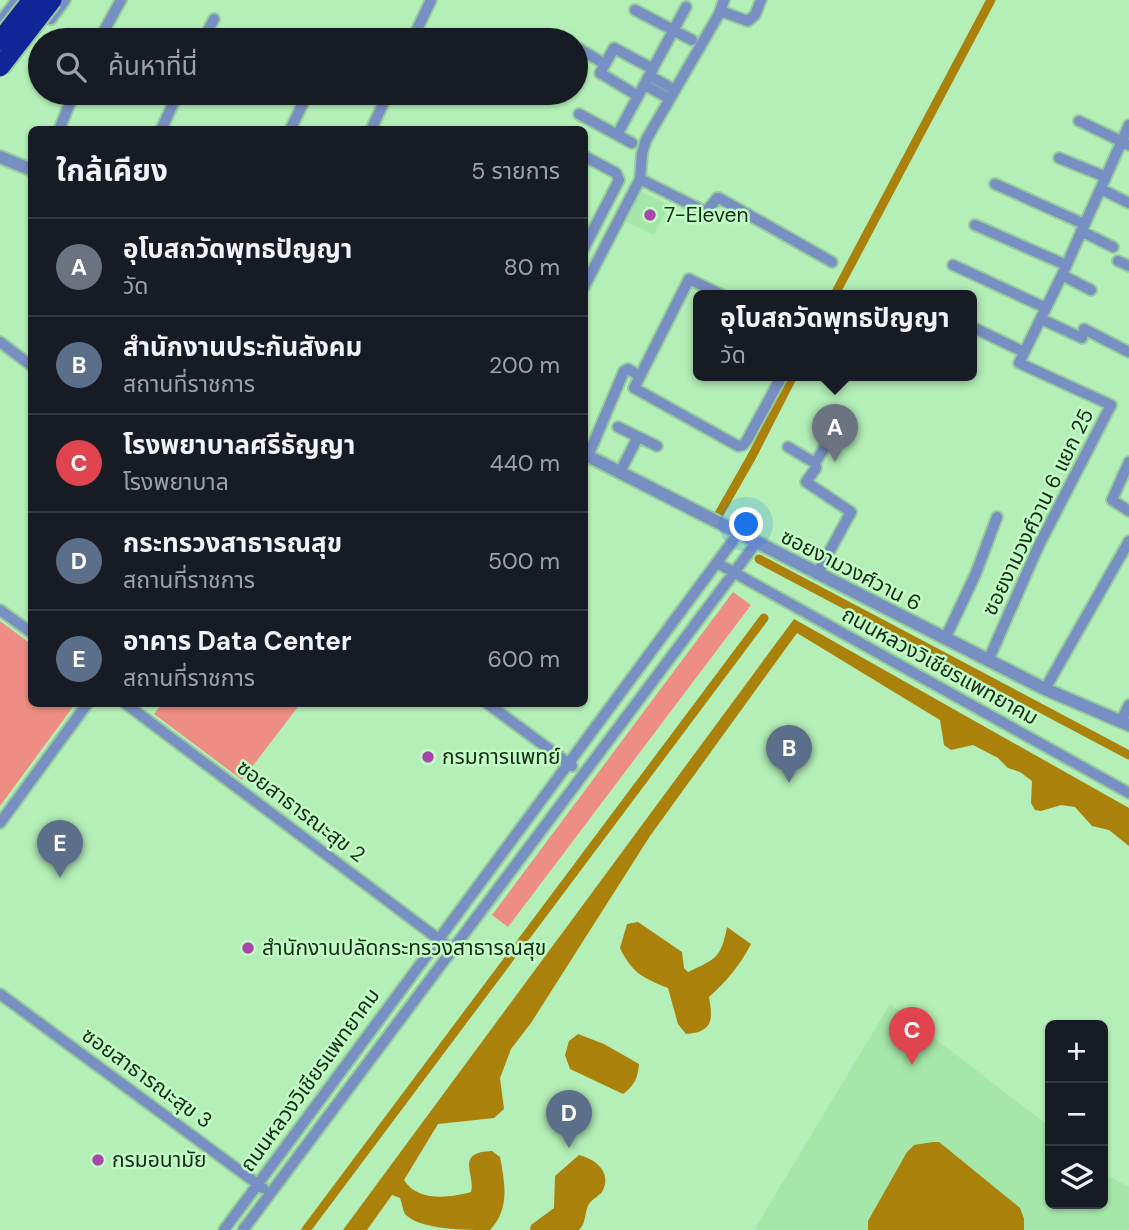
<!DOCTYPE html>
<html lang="th">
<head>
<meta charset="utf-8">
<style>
  :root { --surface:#171b24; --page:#20242c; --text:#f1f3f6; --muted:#9ea1a6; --line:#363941; --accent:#a946ad }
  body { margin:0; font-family:"DM Sans","Noto Sans Thai",sans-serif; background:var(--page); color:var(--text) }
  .controls { position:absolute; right:21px; bottom:21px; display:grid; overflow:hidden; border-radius:10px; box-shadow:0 2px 5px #0004 }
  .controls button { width:63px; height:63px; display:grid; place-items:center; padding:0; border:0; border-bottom:2px solid var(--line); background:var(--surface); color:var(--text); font:35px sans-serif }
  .you { position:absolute; left:747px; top:525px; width:24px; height:24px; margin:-18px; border:5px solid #fff; border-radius:50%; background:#1a73e8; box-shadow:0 0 0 10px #1a73e833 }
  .badge { display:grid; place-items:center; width:46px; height:46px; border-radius:50%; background:var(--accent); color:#fff; font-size:23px; font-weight:700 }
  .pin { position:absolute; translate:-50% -58px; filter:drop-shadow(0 2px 4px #0008) }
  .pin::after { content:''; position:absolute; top:37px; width:24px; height:21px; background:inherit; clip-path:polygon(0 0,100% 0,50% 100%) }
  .popup { position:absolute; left:693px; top:290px; width:284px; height:91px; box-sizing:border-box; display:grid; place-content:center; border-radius:10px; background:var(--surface); filter:drop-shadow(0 2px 5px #0005); font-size:23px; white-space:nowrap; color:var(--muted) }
  .popup b { font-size:26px; color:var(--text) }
  .popup::after { content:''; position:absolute; left:50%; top:100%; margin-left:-14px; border:14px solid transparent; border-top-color:var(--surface) }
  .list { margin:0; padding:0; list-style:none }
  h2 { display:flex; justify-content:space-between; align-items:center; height:91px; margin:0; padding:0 28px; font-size:30px }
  h2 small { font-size:23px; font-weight:400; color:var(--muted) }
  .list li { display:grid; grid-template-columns:46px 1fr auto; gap:21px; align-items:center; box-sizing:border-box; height:98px; padding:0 28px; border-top:2px solid var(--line) }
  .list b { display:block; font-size:26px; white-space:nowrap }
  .list p { margin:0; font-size:23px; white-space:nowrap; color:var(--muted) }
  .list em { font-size:23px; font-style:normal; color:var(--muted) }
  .icon { flex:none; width:38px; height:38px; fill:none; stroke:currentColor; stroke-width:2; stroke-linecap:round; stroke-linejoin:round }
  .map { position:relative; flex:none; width:1129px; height:1230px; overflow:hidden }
  .search { position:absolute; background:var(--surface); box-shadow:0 2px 5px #0004; left:28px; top:28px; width:560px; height:77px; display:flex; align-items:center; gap:18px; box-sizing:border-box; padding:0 24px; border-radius:38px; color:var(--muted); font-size:26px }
  .panel { position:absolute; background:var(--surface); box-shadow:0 2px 5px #0004; left:28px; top:126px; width:560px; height:581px; border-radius:10px }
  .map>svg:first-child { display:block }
  .built { fill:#a5e6a9 }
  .green { fill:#ee8d84 }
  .water { fill:#a9810b }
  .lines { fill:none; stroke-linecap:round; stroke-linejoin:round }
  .canal { stroke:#a9810b; stroke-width:9 }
  .minor-casing { stroke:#97cc9b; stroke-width:14 }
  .tertiary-casing { stroke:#97cc9b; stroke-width:16 }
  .minor { stroke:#788fc3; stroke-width:10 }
  .tertiary { stroke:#788fc3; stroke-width:12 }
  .motorway-bridge-casing { stroke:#97cc9b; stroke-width:23; stroke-linecap:butt }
  .motorway-bridge { stroke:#0f2598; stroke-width:19 }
  .poi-dot { fill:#a946ad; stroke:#c1fdc4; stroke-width:2.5 }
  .labels { text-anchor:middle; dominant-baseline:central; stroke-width:5; stroke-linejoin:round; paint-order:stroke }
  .poi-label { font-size:21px; fill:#132a15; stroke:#c1fdc4; text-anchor:start }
  .street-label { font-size:21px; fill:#132a15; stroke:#c1fdc4 }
</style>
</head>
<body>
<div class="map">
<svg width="1129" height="1230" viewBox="0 0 1129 1230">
  <rect width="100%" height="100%" fill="#b4efb8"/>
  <path class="built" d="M638,190L669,205L654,235L623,220Z
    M890,1004L1050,1127V1204H1103V1173L1129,1187V1230H754Z"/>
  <path class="green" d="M733,592L751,605L508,927L492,915Z
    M0,621L31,644L32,704H75L0,806Z
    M162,704H300L242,780L154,714Z"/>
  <path class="water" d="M794,619L1129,808V846L1109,830L1092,826L1075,807L1061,805L1041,811L1035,810L1031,803L1032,781L1020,772L1008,768L998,758L973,745L951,750L944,745L940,720L797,633L650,836L531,1023L511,1049L500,1078L504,1109L494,1118L438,1124L404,1180C417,1202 450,1198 471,1192C476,1175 454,1152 492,1151L500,1157C505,1183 510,1209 490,1230C467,1230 419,1230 405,1214C403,1210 402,1203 400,1198L392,1195L367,1230H343Z
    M638,922L682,952L684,968L688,972C716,959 721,958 727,927L751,944C740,965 727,981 709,997C713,1020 713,1032 686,1034L678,1024L668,988C643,978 632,973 620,948L627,924Z
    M578,1034L604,1044L639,1064C638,1078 634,1086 623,1094L570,1069L565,1055L569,1041Z
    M933,1142H939L1020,1208L1024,1219V1230H868V1221L907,1152L914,1145Z
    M579,1155C595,1159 613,1172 602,1192C599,1196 592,1199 589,1204C584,1212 587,1222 579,1230H530L531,1225L554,1208L555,1176Z"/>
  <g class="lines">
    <path class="canal" d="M834,296L991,0
      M719,514L752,456L793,376
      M759,559L1129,755
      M306,1230L764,618"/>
    <g class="minor-casing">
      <path id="minor" d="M635,10L692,40
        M39,11L51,19L65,0
        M720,11L748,21L755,15L761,0
        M0,22L17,0
        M559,37L564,40
        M99,40L121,0
        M203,40L214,19
        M334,40L336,36
        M412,40L431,0
        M576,47L605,64
        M650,76L675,90
        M645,85L670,99
        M638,96L600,73L614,48L653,69
        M579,114L632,143
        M1079,121L1129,145
        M59,130L74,93
        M161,130L178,93
        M290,130L308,93
        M371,130L388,93
        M617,135L686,7
        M584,156L616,173L619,180L584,248
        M1059,158L1106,177
        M640,179L706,212L717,198H719L832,262
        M995,184L1084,224
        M1101,189L1129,203
        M975,225L1066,265
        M1081,231L1113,247
        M1118,261L1129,266
        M953,265L1046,308
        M1062,275L1091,290
        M584,287L640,179L642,153L646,140L719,14L724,0
        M724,296L689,279L634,388L738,446L743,445L747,440L782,376
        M1041,319L1082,338
        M972,327L1024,352
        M1084,329L1129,352
        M0,342L32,366
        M618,427L657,446
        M788,447L815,463L816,468L806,482L851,512L817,574
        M588,456L624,371L628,369L640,376
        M1129,462L1112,500L1129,511
        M815,463L834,432
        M620,472L638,437
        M717,563L1129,793
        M0,610L32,633
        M945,639L976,573L997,517
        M988,661L1039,545L1111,405L1019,363L1062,275L1129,125
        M1045,689L1129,541
        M126,704L453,950
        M488,704L572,766
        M1121,721L1129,705
        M0,823L87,704
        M0,994L263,1188
        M224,1230L735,538
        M243,1230L756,543"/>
    </g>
    <g class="tertiary-casing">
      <path id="tertiary" d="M0,157L32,170
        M584,454L1045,689L1129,725"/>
    </g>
    <use href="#minor" class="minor"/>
    <use href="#tertiary" class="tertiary"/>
    <g class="motorway-bridge-casing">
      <path id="motorway-bridge" d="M0,41L32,0
        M0,67L52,0"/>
    </g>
    <use href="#motorway-bridge" class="motorway-bridge"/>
  </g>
  <g class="poi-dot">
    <circle cx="650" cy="215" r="7"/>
    <circle cx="428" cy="757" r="7"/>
    <circle cx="248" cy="948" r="7"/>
    <circle cx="98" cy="1160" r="7"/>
  </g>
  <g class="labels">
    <g class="poi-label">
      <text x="664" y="215">7-Eleven</text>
      <text x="442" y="757">กรมการแพทย์</text>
      <text x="262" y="948">สำนักงานปลัดกระทรวงสาธารณสุข</text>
      <text x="112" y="1160">กรมอนามัย</text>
    </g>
    <g class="street-label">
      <text transform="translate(1038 512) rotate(-64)">ซอยงามวงศ์วาน 6 แยก 25</text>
      <text transform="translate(851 570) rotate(27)">ซอยงามวงศ์วาน 6</text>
      <text transform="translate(940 666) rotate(29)">ถนนหลวงวิเชียรแพทยาคม</text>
      <text transform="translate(301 811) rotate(37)">ซอยสาธารณะสุข 2</text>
      <text transform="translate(147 1078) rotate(36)">ซอยสาธารณะสุข 3</text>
      <text transform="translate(310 1080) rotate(-54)">ถนนหลวงวิเชียรแพทยาคม</text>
    </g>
  </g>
</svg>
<div class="controls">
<button>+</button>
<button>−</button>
<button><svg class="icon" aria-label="layers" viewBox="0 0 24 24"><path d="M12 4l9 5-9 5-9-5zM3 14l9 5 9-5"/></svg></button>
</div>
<div class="you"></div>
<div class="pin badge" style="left:835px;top:462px;background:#6b7280">A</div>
<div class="popup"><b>อุโบสถวัดพุทธปัญญา</b>วัด</div>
<div class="pin badge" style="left:789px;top:783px;background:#5c6f8a">B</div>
<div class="pin badge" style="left:912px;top:1065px;background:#e0444e">C</div>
<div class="pin badge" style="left:569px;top:1148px;background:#5c6f8a">D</div>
<div class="pin badge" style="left:60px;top:878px;background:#5c6f8a">E</div>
<div class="search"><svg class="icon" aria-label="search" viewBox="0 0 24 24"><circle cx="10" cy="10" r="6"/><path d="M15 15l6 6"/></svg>ค้นหาที่นี่</div>
<section class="panel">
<h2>ใกล้เคียง<small>5 รายการ</small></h2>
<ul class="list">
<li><span class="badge" style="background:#6b7280">A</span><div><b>อุโบสถวัดพุทธปัญญา</b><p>วัด</p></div><em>80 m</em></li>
<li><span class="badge" style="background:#5c6f8a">B</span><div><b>สำนักงานประกันสังคม</b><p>สถานที่ราชการ</p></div><em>200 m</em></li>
<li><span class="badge" style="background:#e0444e">C</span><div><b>โรงพยาบาลศรีธัญญา</b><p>โรงพยาบาล</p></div><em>440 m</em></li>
<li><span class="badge" style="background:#5c6f8a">D</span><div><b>กระทรวงสาธารณสุข</b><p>สถานที่ราชการ</p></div><em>500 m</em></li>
<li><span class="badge" style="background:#5c6f8a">E</span><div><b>อาคาร Data Center</b><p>สถานที่ราชการ</p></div><em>600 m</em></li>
</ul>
</section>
</div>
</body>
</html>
